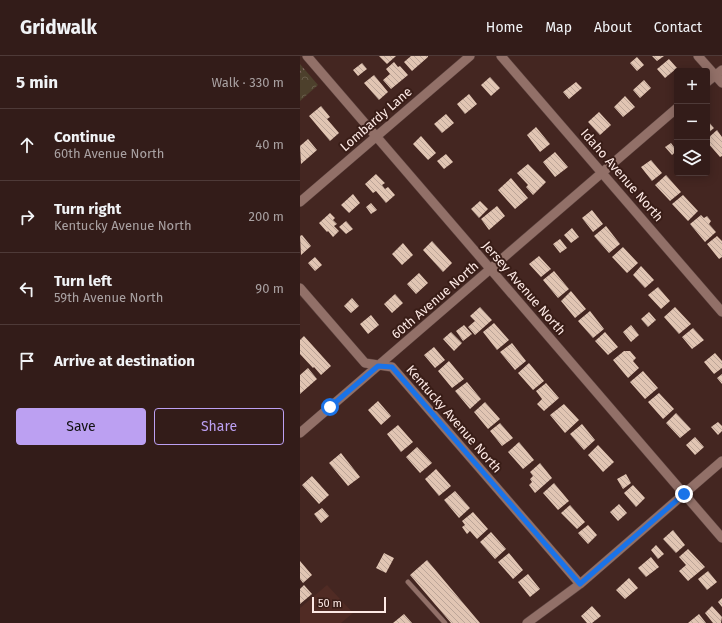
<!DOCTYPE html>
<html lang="en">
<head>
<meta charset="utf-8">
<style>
  :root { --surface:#331c19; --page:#3b2522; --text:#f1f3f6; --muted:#a9a1a2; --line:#4e3a38; --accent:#bca0f2 }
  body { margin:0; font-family:"Fira Sans",sans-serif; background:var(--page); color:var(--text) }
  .controls { position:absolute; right:12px; top:12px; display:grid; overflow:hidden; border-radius:4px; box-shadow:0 2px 10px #0003 }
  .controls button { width:36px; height:36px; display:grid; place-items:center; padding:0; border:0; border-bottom:1px solid var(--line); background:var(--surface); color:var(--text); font:20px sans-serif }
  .scale { position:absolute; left:12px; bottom:10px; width:74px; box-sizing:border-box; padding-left:4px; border:2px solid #fde9e5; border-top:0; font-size:11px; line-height:14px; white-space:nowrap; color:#fde9e5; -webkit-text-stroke:3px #391d17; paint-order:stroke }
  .stop { position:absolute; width:12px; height:12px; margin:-9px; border:3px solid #1a73e8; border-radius:50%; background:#fff }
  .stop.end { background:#1a73e8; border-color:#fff; box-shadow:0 1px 4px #0008 }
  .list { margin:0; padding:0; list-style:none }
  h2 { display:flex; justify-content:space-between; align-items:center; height:52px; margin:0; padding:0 16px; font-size:17px }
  h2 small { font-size:13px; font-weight:400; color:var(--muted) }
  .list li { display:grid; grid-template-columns:26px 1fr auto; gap:12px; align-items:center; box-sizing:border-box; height:72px; padding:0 16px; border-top:1px solid var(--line) }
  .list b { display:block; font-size:15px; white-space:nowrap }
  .list p { margin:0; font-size:13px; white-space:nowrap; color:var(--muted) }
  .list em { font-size:13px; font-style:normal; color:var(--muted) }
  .actions { display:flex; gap:8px; padding:12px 16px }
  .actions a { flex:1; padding:9px 0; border:1px solid var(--accent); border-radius:4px; text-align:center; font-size:14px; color:var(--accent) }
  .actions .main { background:var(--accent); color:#111 }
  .icon { flex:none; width:22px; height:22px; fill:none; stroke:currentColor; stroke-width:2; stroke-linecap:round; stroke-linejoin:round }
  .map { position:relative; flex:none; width:422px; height:567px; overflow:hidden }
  header { display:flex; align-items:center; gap:24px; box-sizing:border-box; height:56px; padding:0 20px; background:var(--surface); border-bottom:1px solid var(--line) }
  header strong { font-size:19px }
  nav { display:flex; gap:22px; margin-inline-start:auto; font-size:14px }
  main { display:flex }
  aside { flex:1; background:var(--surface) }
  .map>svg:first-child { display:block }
  .built { fill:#502b24 }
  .forest { fill:url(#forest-crowns) }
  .building { fill:url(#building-back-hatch) }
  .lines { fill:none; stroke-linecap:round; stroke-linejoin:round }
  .service-casing { stroke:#5c433f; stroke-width:5.5 }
  .minor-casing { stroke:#5c433f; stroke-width:10 }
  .path { stroke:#8a6f6b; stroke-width:2; stroke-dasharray:1 3; stroke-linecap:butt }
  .service { stroke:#927068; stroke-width:4.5 }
  .minor { stroke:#927068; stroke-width:9 }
  .route { stroke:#1a73e8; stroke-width:5 }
  .labels { text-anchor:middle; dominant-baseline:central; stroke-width:4; stroke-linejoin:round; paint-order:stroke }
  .street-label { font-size:13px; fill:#fde9e5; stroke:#391d17 }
</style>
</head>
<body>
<header>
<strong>Gridwalk</strong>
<nav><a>Home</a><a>Map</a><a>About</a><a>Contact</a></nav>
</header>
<main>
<aside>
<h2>5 min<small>Walk · 330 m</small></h2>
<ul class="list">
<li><svg class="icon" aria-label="ahead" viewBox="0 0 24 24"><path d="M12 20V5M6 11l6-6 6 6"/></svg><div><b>Continue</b><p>60th Avenue North</p></div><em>40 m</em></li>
<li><svg class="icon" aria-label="right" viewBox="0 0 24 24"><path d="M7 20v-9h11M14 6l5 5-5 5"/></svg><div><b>Turn right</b><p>Kentucky Avenue North</p></div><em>200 m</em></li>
<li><svg class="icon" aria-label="left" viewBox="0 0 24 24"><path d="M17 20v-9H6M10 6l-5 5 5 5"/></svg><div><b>Turn left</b><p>59th Avenue North</p></div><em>90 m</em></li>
<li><svg class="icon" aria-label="arrive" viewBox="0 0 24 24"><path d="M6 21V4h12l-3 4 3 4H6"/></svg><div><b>Arrive at destination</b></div></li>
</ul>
<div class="actions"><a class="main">Save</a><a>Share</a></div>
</aside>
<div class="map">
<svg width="422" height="567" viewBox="0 0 422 567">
  <defs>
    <pattern id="forest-crowns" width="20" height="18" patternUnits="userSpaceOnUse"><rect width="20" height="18" fill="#4d402c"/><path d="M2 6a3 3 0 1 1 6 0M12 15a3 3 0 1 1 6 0" fill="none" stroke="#685c4a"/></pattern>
    <pattern id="building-back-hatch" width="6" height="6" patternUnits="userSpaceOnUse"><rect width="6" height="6" fill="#e1c5b3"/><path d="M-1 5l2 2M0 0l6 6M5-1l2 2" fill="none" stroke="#bca598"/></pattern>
  </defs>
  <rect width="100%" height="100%" fill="#442621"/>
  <path class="built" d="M27,529L53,557L41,567H0V552Z"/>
  <path class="forest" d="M0,8L18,29L0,45Z"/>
  <path class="building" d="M79,0H96L87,8Z
    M111,0H128V1L112,15L104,6Z
    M352,0H364L357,5Z
    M337,1L344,9L337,15L330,7Z
    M369,3L377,12L365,22L357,13Z
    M94,6L98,11L100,10L108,19L91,33L83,24L90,18L86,13Z
    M62,7L67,13L58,20L53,14Z
    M74,19L88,36L79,44L64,27Z
    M190,21L200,32L191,40L181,29Z
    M344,24L351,32L340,42L333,34Z
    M276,26L282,32L269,43L263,36Z
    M169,38L177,48L165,58L157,48Z
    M325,40L335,51L323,61L314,51Z
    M21,50L30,61L27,63L39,77L30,85L9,60Z
    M299,56L311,69L300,79L288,66Z
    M146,58L154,67L142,77L134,68Z
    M407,64L414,72L407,78Z
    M236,71L250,88L240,96L227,79Z
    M417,74L422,81V100L420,101L407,86V83Z
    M121,80L136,97L128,104L113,88Z
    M8,83L17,94L1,108L0,90Z
    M371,87L377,95L372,99L365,91Z
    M255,96L268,111L255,121L243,106Z
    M146,98L153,106L144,113L137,105Z
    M351,104L362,117L352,125L341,111Z
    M228,108L246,126L233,139L226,131L228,129L217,117Z
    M76,118L85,127L82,129L85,133L88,131L95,139L86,147L76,135L73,137L65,128Z
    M366,119L381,136L370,145L355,129Z
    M211,122L228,142L215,153L198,134Z
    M53,138L60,147L49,157L41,149Z
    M383,139L398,155L388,165L372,148Z
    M180,145L188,153L179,162L171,153Z
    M71,147L77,154L71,158L66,151Z
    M197,150L205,160L189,174L181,163Z
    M292,154L303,168L293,176L282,162Z
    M30,157L35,162L33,164L37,168L34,170L39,175L33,181L28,175L27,176L19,167Z
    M401,159L404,162L407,160L411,165L409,168L416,176L405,186L390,168Z
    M46,165L53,173L46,178L39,171Z
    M306,170L320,188L309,197L294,180Z
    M272,172L279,181L271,187L264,179Z
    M2,179L11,190L1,199L0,180Z
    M417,180L422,185V201L419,203L407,188Z
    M260,183L267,192L260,197L253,188Z
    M132,185L152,207L143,216L123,194Z
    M103,187L113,199L102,209L92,198Z
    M323,191L338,207L327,217L312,201Z
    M239,200L251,213L241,221L229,208Z
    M15,201L22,209L15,215L8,207Z
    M341,210L354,224L345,232L333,219Z
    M254,215L269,233L258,242L243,224Z
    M119,217L128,227L116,238L107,228Z
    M358,231L370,245L361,253L348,239Z
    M271,235L286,253L275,262L261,245Z
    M95,238L103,247L92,257L84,248Z
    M52,242L59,250L51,257L44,250Z
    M180,251L192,264L175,279L168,271L175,265L170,260Z
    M375,251L391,268L379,278L364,261Z
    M290,255L304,273L293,282L278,265Z
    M349,256L356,264L348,271L341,263Z
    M71,259L79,269L68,278L60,268Z
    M194,267L209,284L197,294L183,276Z
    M164,269L172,278L163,285L156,275Z
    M331,269L339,279L331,286L323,276Z
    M393,272L404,284L392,293L382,281Z
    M151,276L162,287L154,295L143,283Z
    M305,276L318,291L308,299L295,285Z
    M4,280L31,310L21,319L14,311L13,312L0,298V284Z
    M212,287L226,305L215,314L200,296Z
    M134,291L145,304L135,312L124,299Z
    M324,295H330L336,302L333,305L339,312L328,322L313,304Z
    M415,297L422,305V312L414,318L404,306Z
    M149,305L164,323L152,332L138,315Z
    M229,307L244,325L233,334L218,317Z
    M8,312L17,323L0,338V319Z
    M343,315L358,332L345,343L330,326Z
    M422,318V328L417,322Z
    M167,326L181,343L170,353L155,335Z
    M246,327L259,342L244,355L237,348L242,343L236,335Z
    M359,337L374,353L363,363L348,346Z
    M78,345L91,360L81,369L68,354Z
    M185,346L200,363L188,373L174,356Z
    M264,348L279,364L265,377L250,359Z
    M376,357L391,373L380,382L366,367Z
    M418,366L422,370V375L418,379L411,371Z
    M200,367L213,382L202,390L190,375Z
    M282,368L295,384L284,394L270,378Z
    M98,369L113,386L101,396L87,378Z
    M395,381L404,391L395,399L386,389Z
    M219,386L234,404L223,413L208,396Z
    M298,389L314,406L303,416L288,399Z
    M117,391L132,407L120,417L106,401Z
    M41,397L60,421L48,430L29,407Z
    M240,407L252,422L235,437L229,429L232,426L230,423L233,420L230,416Z
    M136,413L151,430L139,440L125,423Z
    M326,418L331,427L323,433L317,423Z
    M12,420L29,439L19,448L2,429Z
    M254,427L269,445L258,454L243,437Z
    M333,429L345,442L336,451L324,437Z
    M155,435L170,452L159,462L144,444Z
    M319,448L327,457L318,465L310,456Z
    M270,449L285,466L277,473L261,457Z
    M22,452L29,460L21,467L14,458Z
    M173,456L188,473L177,483L170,475L167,478L162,471L165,469L162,465Z
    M288,469L297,479L288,488L278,477Z
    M373,474L385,489L376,497L363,483Z
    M191,476L206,493L195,503L180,486Z
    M356,489L364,498L358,503L351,494Z
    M388,493L405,511L388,525L379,515L386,509L379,501Z
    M84,497L94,502L86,517L76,512Z
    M209,497L223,514L213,523L198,506Z
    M351,501L359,511L346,521L338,512Z
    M127,504L180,567H151L110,519Z
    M0,505L12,519L3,527L0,523Z
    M408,515L417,526L407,534L398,523Z
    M228,518L240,533L230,541L218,526Z
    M329,522L338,532L325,543L316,534Z
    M4,529L12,538L0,548V533Z
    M422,542V551L418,546Z
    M292,550L301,560L292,567H287L281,560Z
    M412,550L422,561L421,567H413L405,557Z
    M104,558L112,567H93Z
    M399,558L406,567H388Z"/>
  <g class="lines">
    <g class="service-casing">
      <path id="service" d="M108,526L145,567"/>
    </g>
    <g class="minor-casing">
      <path id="minor" d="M7,0L422,482
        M201,0L422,256
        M398,0L422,27
        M407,26L422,14
        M0,146L170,0
        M0,232L65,307L92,311L280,528
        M0,377L377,52
        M227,567L280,528L422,405"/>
    </g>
    <path class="path" d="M0,16L5,12"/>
    <use href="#service" class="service"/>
    <use href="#minor" class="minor"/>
  </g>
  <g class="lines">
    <path class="route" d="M30,351L78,310L92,311L280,528L384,438"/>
  </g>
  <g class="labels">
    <g class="street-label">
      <text transform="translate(76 63) rotate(-41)">Lombardy Lane</text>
      <text transform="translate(322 119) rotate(49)">Idaho Avenue North</text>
      <text transform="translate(224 232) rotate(49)">Jersey Avenue North</text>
      <text transform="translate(135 244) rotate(-41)">60th Avenue North</text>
      <text transform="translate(154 363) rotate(49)">Kentucky Avenue North</text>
    </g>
  </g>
</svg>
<div class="controls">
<button>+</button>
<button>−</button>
<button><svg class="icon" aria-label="layers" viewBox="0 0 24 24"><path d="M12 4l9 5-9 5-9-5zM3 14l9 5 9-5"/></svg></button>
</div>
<div class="scale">50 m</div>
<div class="stop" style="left:30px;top:351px"></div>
<div class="stop end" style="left:384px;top:438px"></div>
</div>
</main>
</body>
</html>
